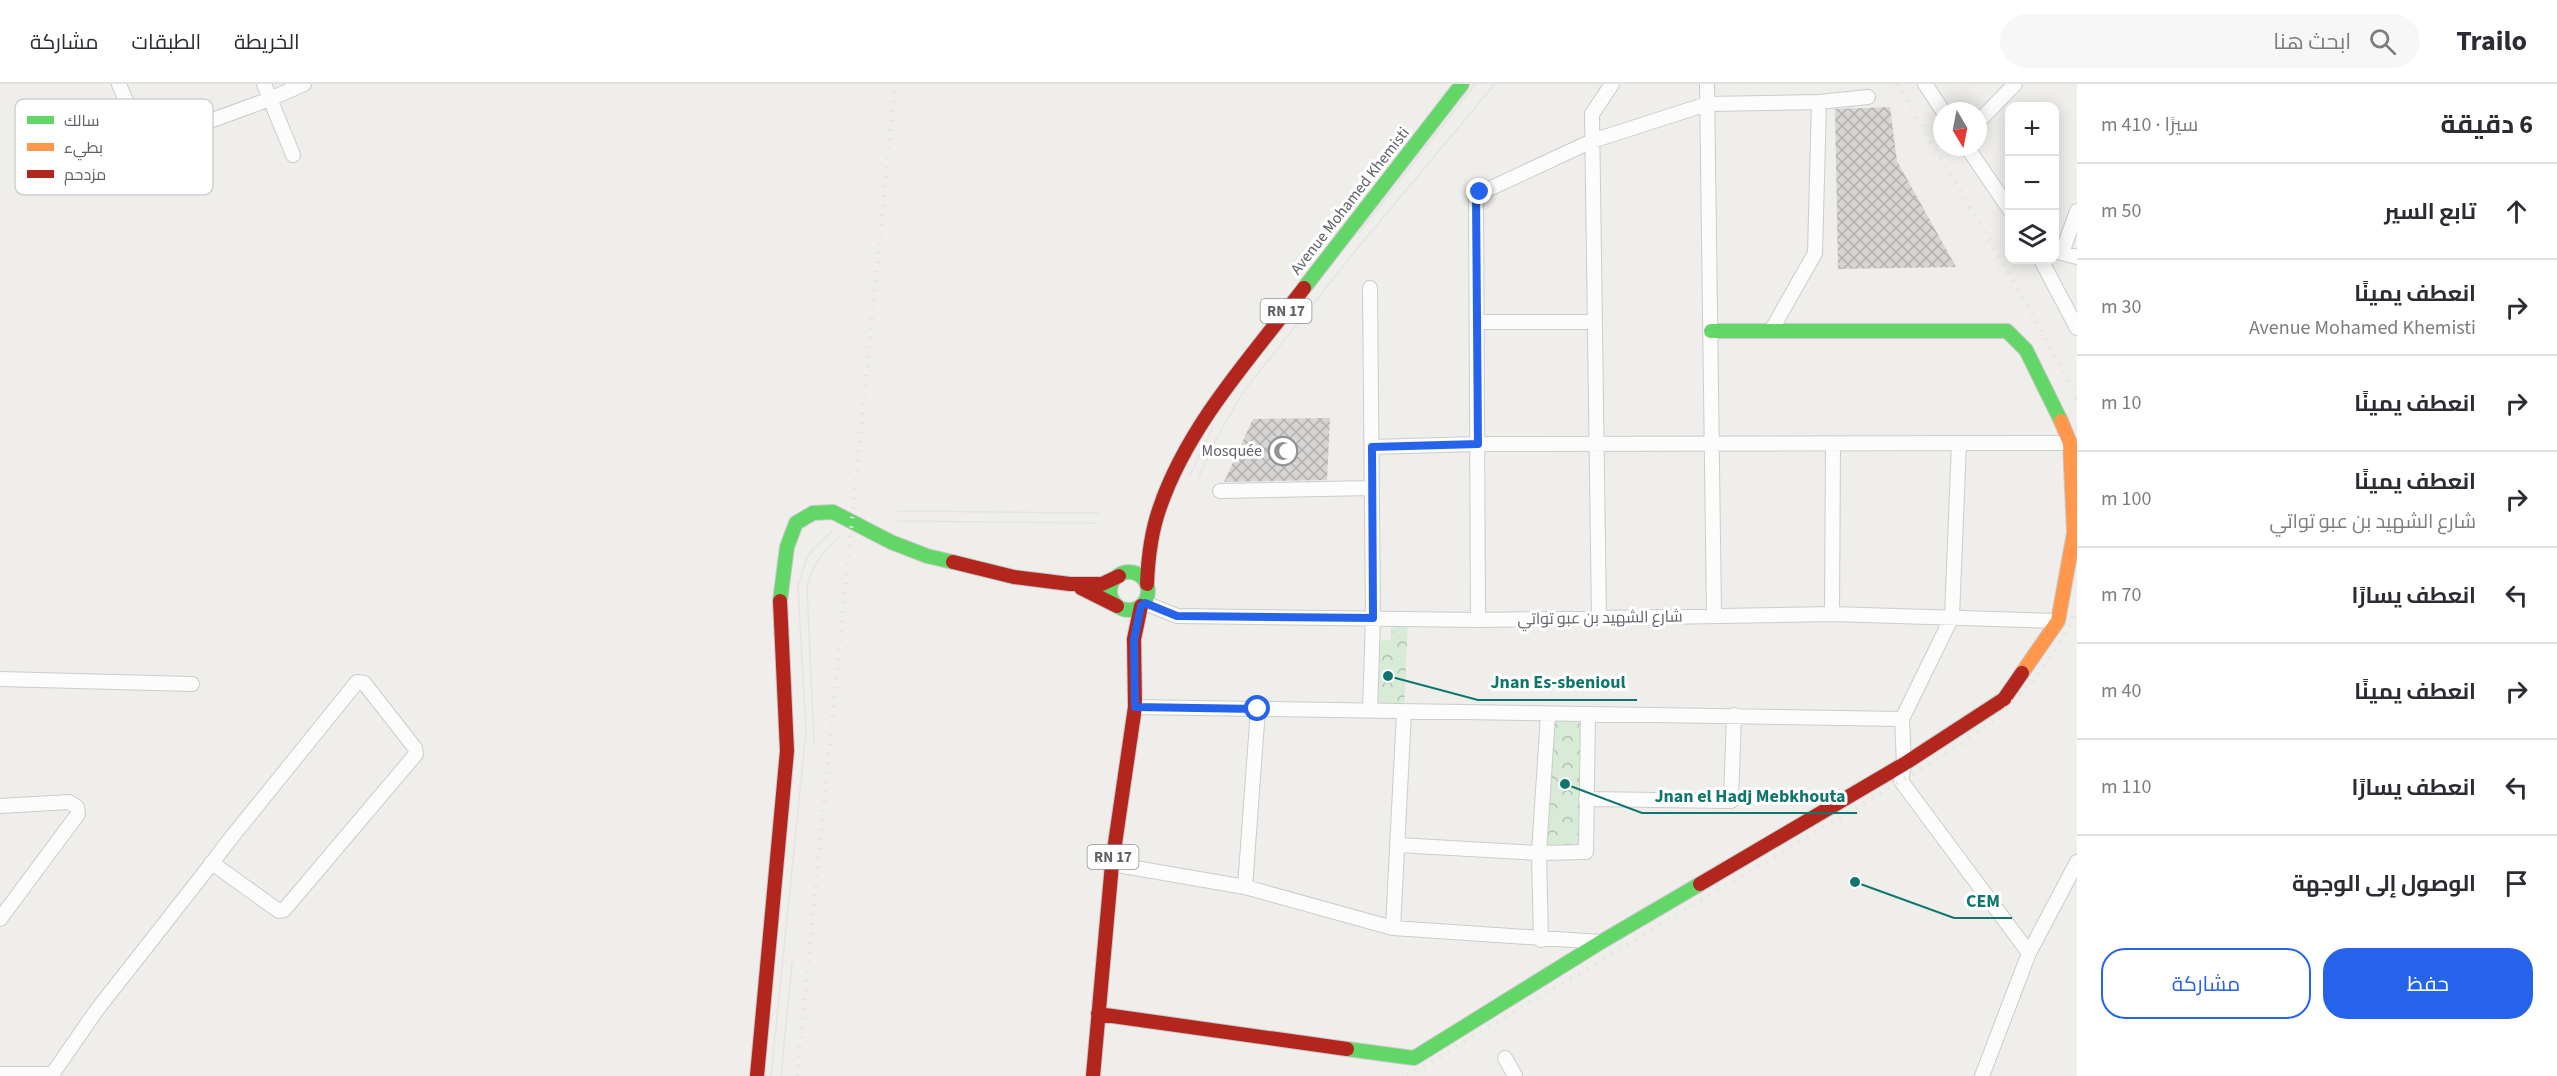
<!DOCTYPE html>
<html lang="ar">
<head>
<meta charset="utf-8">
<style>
  :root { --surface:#fff; --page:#f7f7f7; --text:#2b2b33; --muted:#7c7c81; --line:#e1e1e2; --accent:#2563eb }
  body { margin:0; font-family:"Source Sans 3",Cairo,sans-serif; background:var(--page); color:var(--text); direction:rtl }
  .controls { position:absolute; right:18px; top:18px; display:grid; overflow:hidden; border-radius:12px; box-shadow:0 3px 15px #0003 }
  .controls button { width:54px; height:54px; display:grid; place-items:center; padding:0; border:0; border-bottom:2px solid var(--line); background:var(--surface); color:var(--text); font:30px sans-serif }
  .compass { position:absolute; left:1933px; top:18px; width:54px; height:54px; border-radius:50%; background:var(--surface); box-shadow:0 3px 15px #0003; rotate:170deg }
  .stop { position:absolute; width:18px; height:18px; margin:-14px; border:4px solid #2563eb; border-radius:50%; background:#fff }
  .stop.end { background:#2563eb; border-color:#fff; box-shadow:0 2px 6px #0008 }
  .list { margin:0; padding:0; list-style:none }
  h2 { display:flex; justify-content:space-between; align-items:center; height:78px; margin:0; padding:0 24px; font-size:26px }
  h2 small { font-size:20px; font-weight:400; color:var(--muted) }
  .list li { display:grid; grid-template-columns:39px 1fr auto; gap:18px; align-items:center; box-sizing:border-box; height:96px; padding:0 24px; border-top:2px solid var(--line) }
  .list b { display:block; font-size:22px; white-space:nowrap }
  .list p { margin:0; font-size:20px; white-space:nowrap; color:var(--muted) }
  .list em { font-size:20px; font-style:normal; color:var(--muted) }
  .actions { display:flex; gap:12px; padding:18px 24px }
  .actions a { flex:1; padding:14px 0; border:2px solid var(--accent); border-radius:24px; text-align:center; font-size:21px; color:var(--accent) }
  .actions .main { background:var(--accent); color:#fff }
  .icon { flex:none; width:33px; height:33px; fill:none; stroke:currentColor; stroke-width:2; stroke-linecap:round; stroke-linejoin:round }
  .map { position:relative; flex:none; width:2077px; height:992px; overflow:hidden; direction:ltr }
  header { display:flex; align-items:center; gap:36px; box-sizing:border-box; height:84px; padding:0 30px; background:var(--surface); border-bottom:2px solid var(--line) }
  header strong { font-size:28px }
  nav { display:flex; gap:33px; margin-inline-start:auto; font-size:21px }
  .search { width:420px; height:54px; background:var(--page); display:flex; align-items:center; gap:15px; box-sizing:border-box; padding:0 21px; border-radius:33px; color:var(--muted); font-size:22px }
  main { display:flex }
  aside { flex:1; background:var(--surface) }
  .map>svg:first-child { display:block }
  .forest { fill:url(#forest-crowns) }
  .building { fill:url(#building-cross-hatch) }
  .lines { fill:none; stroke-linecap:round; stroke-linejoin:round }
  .street-casing { stroke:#cbcccc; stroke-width:16 }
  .fast-casing { stroke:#cacacb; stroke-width:16 }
  .slow-casing { stroke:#cacacb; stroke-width:16 }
  .jam-casing { stroke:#cacacb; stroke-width:16 }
  .street { stroke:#fdfcfc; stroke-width:14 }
  .fast { stroke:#63d668; stroke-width:14 }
  .slow { stroke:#ff974d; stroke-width:14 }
  .jam { stroke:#b3261e; stroke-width:14 }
  .tram { stroke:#e4e4e4; stroke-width:1.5 }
  .rail { stroke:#e4e4e4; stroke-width:4.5; stroke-dasharray:1.5 8; stroke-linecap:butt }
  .route { stroke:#2563eb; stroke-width:8 }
  .labels { text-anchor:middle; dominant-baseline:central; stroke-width:6; stroke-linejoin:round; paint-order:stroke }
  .shield { fill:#fff; stroke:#8f9295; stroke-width:1.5 }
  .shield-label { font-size:15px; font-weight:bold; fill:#5f6368 }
  .street-label { font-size:16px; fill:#5f6368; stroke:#fff }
  .poi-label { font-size:16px; fill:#5f6368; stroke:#fff; text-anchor:end }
  .key { fill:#fff; stroke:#cfd0d2; stroke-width:1.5 }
  .key-label { font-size:16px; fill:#5f6368 }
  .leader { fill:none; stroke:#0f766e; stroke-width:2 }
  .callout-dot { fill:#0f766e; stroke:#fff; stroke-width:2 }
  .callout-label { font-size:18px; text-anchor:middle; font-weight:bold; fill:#0f766e; stroke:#fff; stroke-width:6; stroke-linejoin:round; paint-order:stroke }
</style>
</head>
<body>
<header>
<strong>Trailo</strong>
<div class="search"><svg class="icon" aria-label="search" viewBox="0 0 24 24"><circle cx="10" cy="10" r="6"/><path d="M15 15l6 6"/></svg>ابحث هنا</div>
<nav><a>الخريطة</a><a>الطبقات</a><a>مشاركة</a></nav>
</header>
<main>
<aside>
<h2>6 دقيقة<small>سيرًا · 410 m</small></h2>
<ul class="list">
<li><svg class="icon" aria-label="ahead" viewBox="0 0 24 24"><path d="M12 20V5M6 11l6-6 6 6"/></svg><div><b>تابع السير</b></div><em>50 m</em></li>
<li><svg class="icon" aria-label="right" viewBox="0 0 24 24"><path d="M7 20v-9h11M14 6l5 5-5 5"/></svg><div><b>انعطف يمينًا</b><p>Avenue Mohamed Khemisti</p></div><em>30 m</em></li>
<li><svg class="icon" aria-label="right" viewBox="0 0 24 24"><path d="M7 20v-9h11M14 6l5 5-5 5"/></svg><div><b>انعطف يمينًا</b></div><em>10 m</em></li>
<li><svg class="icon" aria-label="right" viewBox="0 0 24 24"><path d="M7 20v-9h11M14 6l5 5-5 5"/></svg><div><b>انعطف يمينًا</b><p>شارع الشهيد بن عبو تواتي</p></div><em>100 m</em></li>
<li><svg class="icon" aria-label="left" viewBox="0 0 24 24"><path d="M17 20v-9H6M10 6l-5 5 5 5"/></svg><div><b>انعطف يسارًا</b></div><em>70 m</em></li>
<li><svg class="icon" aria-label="right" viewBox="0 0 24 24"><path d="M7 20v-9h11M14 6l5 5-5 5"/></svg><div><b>انعطف يمينًا</b></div><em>40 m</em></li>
<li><svg class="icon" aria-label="left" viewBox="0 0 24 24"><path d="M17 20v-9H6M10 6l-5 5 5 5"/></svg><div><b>انعطف يسارًا</b></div><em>110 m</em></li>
<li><svg class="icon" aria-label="arrive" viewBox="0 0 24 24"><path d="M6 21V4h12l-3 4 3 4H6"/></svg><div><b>الوصول إلى الوجهة</b></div></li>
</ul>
<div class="actions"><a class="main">حفظ</a><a>مشاركة</a></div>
</aside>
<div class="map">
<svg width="2077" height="992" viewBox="0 0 2077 992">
  <defs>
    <pattern id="forest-crowns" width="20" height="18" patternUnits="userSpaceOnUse" patternTransform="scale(1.5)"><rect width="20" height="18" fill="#d8ebd6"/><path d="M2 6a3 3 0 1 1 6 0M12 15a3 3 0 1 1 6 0" fill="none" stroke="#b2c2b1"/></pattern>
    <pattern id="building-cross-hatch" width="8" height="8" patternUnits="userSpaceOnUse" patternTransform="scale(1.5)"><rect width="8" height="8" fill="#d6d5d3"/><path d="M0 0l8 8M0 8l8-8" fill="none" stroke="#b1b0af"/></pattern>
  </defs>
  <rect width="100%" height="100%" fill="#efeeea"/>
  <path class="forest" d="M1392,534H1408L1404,628L1370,627L1373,557L1391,556Z
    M1548,630L1588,631L1586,768L1539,769Z"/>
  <path class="building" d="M1890,23L1897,77L1956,183L1838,185L1835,25Z
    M1330,334L1327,396L1224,398L1253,335Z"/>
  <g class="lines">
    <g class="street-casing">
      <path id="street" d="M119,0L144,61L270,15L304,0
        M264,0L293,71
        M1707,0L1714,532
        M1925,0L1943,27
        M1819,18L1868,13
        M1978,38L2015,0
        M1967,63L2010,126
        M2054,167L2077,173
        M2062,169L2077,127
        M2041,176L2077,244
        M1370,204L1373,534L1370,627
        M1477,238H1595
        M1372,363L1477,360L2070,359
        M1220,407L1372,404
        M1145,519L1177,532L1478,536L1832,530L2058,537
        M1832,530L1833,360
        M1599,534L1592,30L1612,0
        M1478,536L1476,111L1592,57L1707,20L1819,18L1815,169L1771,247
        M0,595L192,600
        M1135,623L1902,635L1904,680L1901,697L2029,869
        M1902,635L1952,533L1959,359
        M1586,715L1731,717L1734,631
        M0,722L69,718L77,723L78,730L0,835
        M1398,761L1539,769L1586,768L1588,631
        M1112,780L1245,803L1393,844L1601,858
        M1245,803L1258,625
        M1393,844L1404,628
        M1541,856L1539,769L1548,630
        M1505,974L1515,992
        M0,990H51
        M51,992L96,927L212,779L227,759L357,598L364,599L415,664L416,670L284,826L279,827L212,779H211
        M1982,992L2029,869L2077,778"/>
    </g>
    <g class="fast-casing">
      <path id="fast" d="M1304,204L1462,0
        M1711,247H2007L2026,266L2061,337
        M1110 507a19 19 0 1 1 38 0a19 19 0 1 1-38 0Z
        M780,517L787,463L796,439L813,429L833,428L891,458L927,472L953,478
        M1347,965L1414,974L1601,858L1700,800"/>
    </g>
    <g class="slow-casing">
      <path id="slow" d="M2022,589L2058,537L2074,449L2070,359L2061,337"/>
    </g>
    <g class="jam-casing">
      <path id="jam" d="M953,478L1014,493L1070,500H1102L1119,492
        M1147,500C1148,474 1151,448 1160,423C1188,341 1252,272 1304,204
        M1081,504L1117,522
        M1700,800L1904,680L2004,615L2022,589
        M1098,930L1347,965
        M757,992L787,667L780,517
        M1093,992L1112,780L1135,623L1134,555L1141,522"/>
    </g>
    <use href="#street" class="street"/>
    <use href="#fast" class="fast"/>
    <use href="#slow" class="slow"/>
    <use href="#jam" class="jam"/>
    <path class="tram" d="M1359,149L1475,0
      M1190,391L1213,343
      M1199,392L1219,350L1243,308L1365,155L1495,0
      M898,427L1098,429
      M898,437L1097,439
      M814,658L807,503C812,480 824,467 841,452
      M771,992L806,648L798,502L806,476L813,465L833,446
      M781,992L792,879"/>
    <path class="rail" d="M1897,0L2025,217L2072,305L2077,319
      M797,992L895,0
      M1407,992L1963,660C2015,621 2049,585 2077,525"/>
  </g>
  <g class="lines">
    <path class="route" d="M1258,625L1135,623L1134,555L1141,522L1145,519L1177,532L1373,534L1372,363L1478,360L1476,111L1480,108"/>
  </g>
  <defs>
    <g id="mosque-ring" transform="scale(1.5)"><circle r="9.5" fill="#fff" stroke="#919496" stroke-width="1.5"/><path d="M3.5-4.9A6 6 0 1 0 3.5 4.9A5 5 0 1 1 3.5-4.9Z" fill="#919496"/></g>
  </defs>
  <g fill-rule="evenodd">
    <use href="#mosque-ring" x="1283" y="367"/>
  </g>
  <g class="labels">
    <g class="shield">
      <rect x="1260.5" y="215" width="51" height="24" rx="4.5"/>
      <rect x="1087.5" y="761" width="51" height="24" rx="4.5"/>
    </g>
    <g class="shield-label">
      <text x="1286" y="227">RN 17</text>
      <text x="1113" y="773">RN 17</text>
    </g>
    <g class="street-label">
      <text transform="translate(1350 117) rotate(-52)">Avenue Mohamed Khemisti</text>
      <text transform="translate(1600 534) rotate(-1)">شارع الشهيد بن عبو تواتي</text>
    </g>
    <g class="poi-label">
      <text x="1262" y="367">Mosquée</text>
    </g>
  </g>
  <rect x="15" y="15" width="198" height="96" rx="9" class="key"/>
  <rect x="27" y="32" width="27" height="8" fill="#63d668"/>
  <rect x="27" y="59" width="27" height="8" fill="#ff974d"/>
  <rect x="27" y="86" width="27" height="8" fill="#b3261e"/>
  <g class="key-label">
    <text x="64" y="42">سالك</text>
    <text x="64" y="69">بطيء</text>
    <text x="64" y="96">مزدحم</text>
  </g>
  <path class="leader" d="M1388 592L1478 616H1637M1565 700L1642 729H1857M1855 798L1954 834H2012"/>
  <g class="callout-dot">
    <circle cx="1388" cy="592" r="6"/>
    <circle cx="1565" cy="700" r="6"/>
    <circle cx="1855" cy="798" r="6"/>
  </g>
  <g class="callout-label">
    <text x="1558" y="604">Jnan Es-sbenioul</text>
    <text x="1750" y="718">Jnan el Hadj Mebkhouta</text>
    <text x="1983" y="823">CEM</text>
  </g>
</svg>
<div class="controls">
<button>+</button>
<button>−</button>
<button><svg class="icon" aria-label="layers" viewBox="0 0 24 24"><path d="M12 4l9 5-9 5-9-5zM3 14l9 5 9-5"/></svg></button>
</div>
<svg class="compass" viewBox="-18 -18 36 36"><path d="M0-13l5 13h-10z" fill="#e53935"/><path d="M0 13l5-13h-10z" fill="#7c7c81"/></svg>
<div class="stop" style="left:1258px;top:625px"></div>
<div class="stop end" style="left:1480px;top:108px"></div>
</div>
</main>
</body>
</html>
